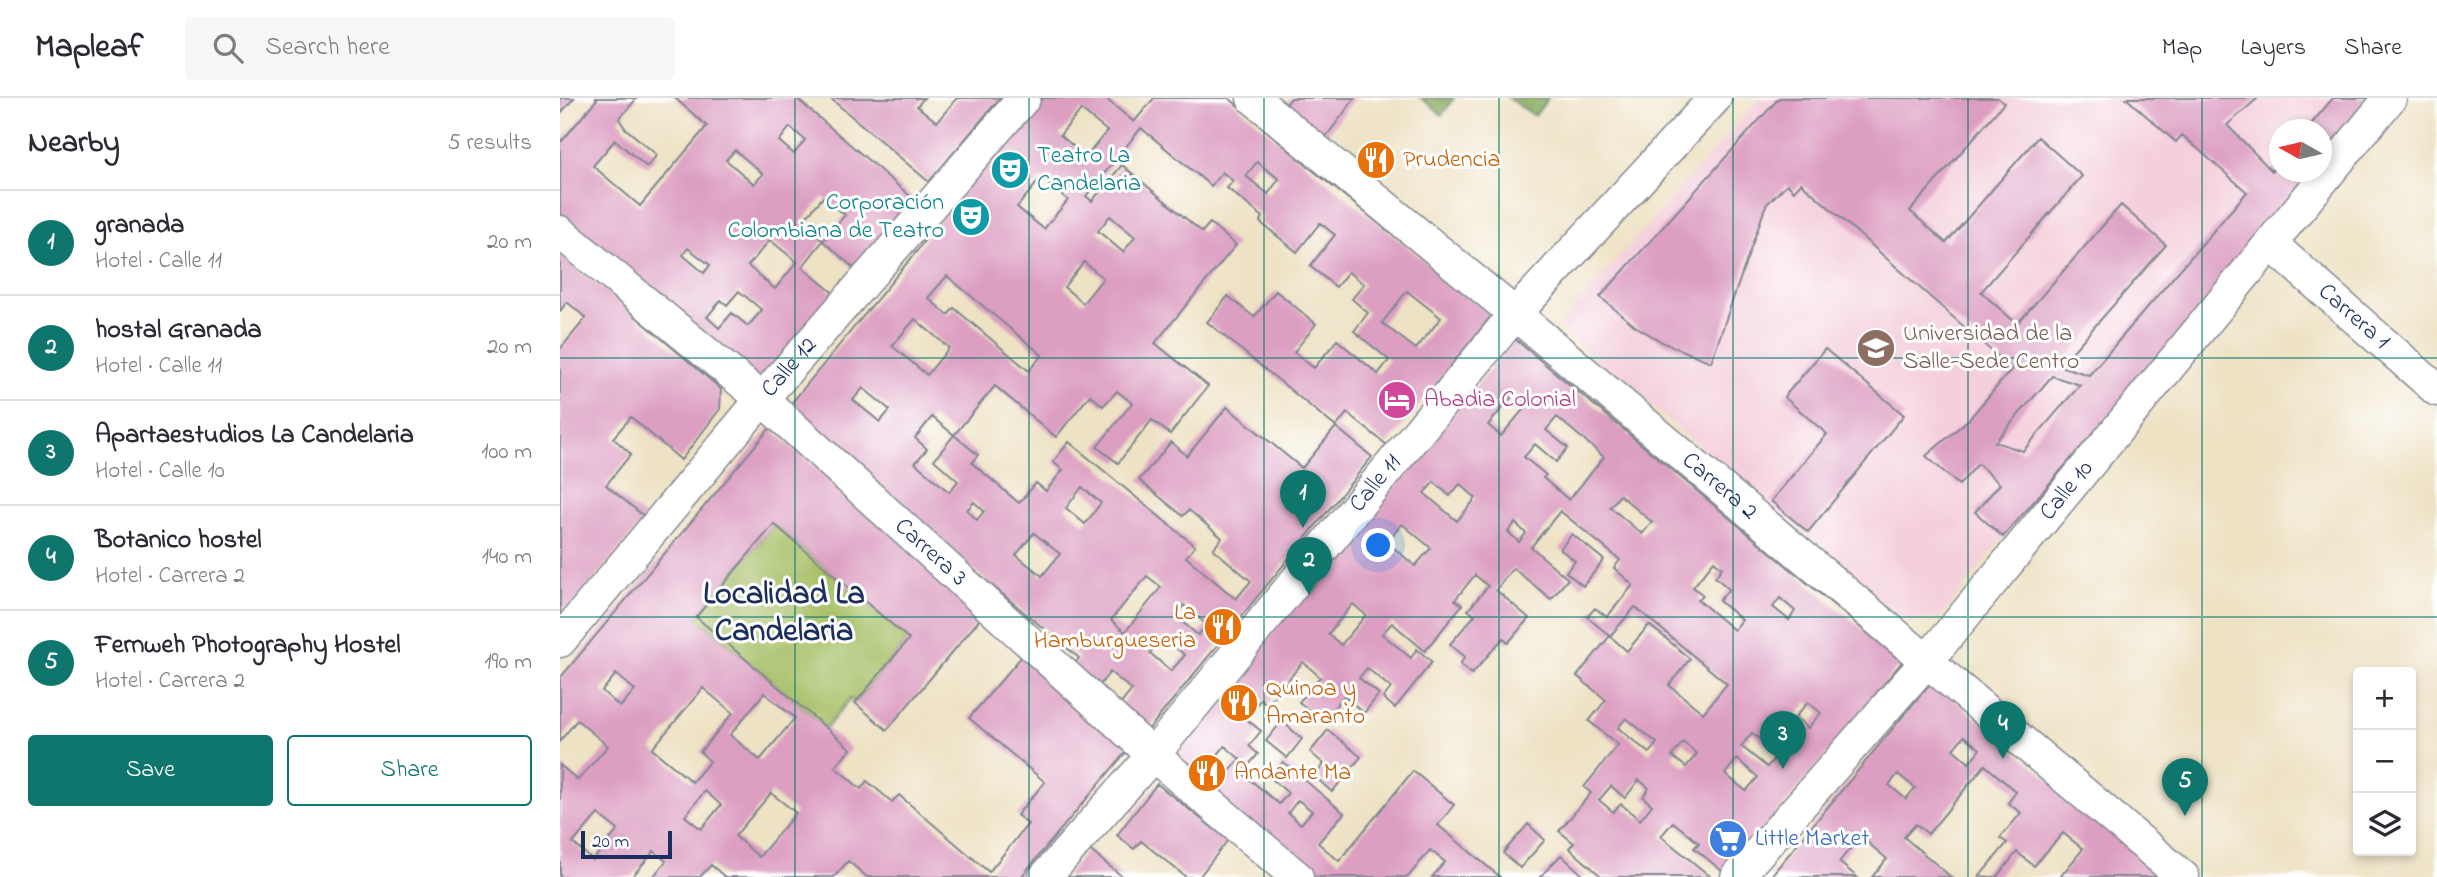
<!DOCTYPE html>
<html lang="en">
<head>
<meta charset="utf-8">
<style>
  :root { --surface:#fff; --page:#f7f7f7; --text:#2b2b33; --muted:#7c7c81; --line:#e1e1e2; --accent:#0f766e }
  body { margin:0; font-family:"Indie Flower",sans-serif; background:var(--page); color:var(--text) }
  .controls { position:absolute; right:21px; bottom:21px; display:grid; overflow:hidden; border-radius:7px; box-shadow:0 4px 10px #0003 }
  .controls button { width:63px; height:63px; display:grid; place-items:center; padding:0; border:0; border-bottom:2px solid var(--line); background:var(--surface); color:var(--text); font:35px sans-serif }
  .compass { position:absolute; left:1709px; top:21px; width:63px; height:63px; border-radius:50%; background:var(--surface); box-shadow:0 4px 10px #0003; rotate:278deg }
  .scale { position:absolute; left:21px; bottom:18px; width:91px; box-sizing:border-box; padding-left:7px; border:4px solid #1b2f5e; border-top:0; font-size:19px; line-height:24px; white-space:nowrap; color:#1b2f5e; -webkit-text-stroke:5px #fff; paint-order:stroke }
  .you { position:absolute; left:819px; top:448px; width:24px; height:24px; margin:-18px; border:5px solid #fff; border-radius:50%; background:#1a73e8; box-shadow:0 0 0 10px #1a73e833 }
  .badge { display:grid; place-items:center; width:46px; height:46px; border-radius:50%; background:var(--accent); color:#fff; font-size:23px; font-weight:700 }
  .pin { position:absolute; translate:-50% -58px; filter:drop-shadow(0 2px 4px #0008) }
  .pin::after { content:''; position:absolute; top:37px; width:24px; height:21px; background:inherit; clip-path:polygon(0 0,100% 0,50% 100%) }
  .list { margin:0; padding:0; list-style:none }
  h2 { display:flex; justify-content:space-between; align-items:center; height:91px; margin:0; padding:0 28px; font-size:30px }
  h2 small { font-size:23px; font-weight:400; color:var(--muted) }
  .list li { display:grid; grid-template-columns:46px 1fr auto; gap:21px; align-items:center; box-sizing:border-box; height:105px; padding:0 28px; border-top:2px solid var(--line) }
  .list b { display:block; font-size:26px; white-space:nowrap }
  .list p { margin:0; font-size:23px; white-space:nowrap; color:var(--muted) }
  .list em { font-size:23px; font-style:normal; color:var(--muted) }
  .actions { display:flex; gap:14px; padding:21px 28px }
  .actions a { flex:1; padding:16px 0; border:2px solid var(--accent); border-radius:7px; text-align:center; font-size:24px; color:var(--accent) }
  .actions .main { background:var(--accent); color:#fff }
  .icon { flex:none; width:38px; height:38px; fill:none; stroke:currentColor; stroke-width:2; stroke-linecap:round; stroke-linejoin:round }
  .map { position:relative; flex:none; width:1877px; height:779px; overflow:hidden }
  header { display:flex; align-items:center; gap:42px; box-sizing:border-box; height:98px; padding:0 35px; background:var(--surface); border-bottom:2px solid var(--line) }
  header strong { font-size:33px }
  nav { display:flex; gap:38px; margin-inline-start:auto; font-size:24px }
  .search { width:490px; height:63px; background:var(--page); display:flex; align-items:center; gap:18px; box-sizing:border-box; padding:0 24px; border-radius:7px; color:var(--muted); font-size:26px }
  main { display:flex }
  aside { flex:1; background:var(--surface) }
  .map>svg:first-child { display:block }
  .built { fill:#f4cfdc }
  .green { fill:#a4be64; stroke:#607661; stroke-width:2 }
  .forest { fill:#83a55a; stroke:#4f6a5c; stroke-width:2 }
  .building { fill:#dc9ec1; fill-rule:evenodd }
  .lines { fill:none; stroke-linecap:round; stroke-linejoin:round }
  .minor-casing { stroke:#848891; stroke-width:35 }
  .minor { stroke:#fff; stroke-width:32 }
  .grid { fill:none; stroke:#0f766e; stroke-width:2; stroke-opacity:0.55 }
  .labels { text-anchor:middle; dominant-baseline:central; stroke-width:6; stroke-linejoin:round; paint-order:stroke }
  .culture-label { font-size:24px; fill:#0d838f; stroke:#fff; text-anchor:start }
  .food-label { font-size:24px; fill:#c56008; stroke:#fff; text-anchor:start }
  .street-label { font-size:24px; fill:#1b2f5e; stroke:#fff }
  .education-label { font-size:24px; fill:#785e54; stroke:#fff; text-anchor:start }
  .hotel-label { font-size:24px; fill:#b23c85; stroke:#fff; text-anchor:start }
  .shop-label { font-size:24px; fill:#366cbe; stroke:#fff; text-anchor:start }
  .district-label { font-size:32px; font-weight:bold; fill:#1b2f5e; stroke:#fff }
</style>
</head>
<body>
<header>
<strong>Mapleaf</strong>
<div class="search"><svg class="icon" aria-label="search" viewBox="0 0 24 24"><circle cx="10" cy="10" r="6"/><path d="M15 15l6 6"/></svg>Search here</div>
<nav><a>Map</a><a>Layers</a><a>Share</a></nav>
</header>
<main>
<aside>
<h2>Nearby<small>5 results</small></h2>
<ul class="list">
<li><span class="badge">1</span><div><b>granada</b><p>Hotel · Calle 11</p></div><em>20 m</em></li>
<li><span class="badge">2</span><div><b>hostal Granada</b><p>Hotel · Calle 11</p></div><em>20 m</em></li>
<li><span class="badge">3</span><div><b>Apartaestudios La Candelaria</b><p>Hotel · Calle 10</p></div><em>100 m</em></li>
<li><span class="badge">4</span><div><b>Botanico hostel</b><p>Hotel · Carrera 2</p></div><em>140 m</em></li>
<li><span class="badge">5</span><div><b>Fernweh Photography Hostel</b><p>Hotel · Carrera 2</p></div><em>190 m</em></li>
</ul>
<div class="actions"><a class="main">Save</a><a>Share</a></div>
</aside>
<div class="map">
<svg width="1877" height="779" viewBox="0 0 1877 779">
  <rect width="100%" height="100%" fill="#fff"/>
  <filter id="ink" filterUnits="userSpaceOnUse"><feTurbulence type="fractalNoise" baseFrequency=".0143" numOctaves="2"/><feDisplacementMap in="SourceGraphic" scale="14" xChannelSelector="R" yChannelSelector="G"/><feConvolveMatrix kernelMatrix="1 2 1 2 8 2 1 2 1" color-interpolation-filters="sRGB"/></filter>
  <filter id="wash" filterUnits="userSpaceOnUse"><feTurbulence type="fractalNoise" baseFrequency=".00686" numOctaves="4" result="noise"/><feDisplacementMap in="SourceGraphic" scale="28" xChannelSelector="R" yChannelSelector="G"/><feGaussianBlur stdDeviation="1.57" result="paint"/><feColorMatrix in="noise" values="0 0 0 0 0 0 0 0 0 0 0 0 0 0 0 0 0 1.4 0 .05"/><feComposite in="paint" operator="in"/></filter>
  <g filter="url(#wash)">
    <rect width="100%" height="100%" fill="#eee2c4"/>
    <path class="built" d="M1200,0H1824L1762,72V32H1720V74H1760L1443,439L1381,519L1348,524L998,229Z"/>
    <path class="green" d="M214,426L349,541L295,605L290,601L266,630L136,519Z"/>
    <path class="forest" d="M861,0H894L882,17Z
      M948,0H988L975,18Z"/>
    <g id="blocks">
      <path class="building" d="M0,0H14L0,16Z
        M35,0H77L59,21L65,30L97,57L87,69L55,42L33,68L80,108L147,28L115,0H236L356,103L297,173L263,143L285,117L263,99L241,125L263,143L242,169L278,199L204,288L0,115V40L2,43L37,1ZM230,29L245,42L234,56L219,43ZM175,52L203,76L194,86L166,62ZM210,142L237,164L215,191L188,168ZM128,150L150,167L144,175L123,157ZM179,193L202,212L188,228L172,215L159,230L147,219L161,202L167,207Z
        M270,0H364L357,8L377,24L397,0H440L369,84Z
        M483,0H545L574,24L594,0H669L745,66L932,217L827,347L787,315L776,329L647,224L668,198L694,219L716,193L756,226L734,254L754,270L777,242L818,276L829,262L794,233L808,215L792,201L804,186L788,174L776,189L750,168L775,137L760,125L737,154L700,124L703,119L667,90L673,83L662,74L651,88L581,30L526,98L532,103L562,67L642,134L650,125L676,147L595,245L648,288L610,336L592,322L558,365L537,349L572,305L557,293L543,308L530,297L496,339L435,288L394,337L418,357L412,365L459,405L476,385L486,393L503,372L493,364L509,344L635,448L626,459L676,501L691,483L653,451L662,440L629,412L623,418L579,382L611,344L627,358L667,309L742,370L776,329L812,359L584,637L555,613L572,592L550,574L536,592L511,571L519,560L224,314L357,153L380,120ZM521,12L547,33L526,59L500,37ZM697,64L719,81L708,96L686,78ZM481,80L508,102L484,131L457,109ZM550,118L575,139L563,154L538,133ZM524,164L543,180L523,205L504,189ZM387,178L482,257L469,273L394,210L388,217L368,200ZM847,193L881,220L856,251L822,225ZM355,221L389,250L367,277L332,248ZM303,290L330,312L320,324L293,302ZM372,319L394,337L374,362L398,383L389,394L355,365L367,351L355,340ZM522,389L541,405L525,426L506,410ZM414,404L424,413L417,422L407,412ZM474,435L500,456L482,478L456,457ZM587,478L601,489L565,534L551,522ZM624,507L647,527L638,537L615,518ZM603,539L625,557L611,573L590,555Z
        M731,0H795L759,48L716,20Z
        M1219,0H1438L1444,5L1350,113L1386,145L1478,39L1522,78L1421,194L1457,226L1561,107L1606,147L1500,268L1529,277L1687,94L1622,37L1616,44L1566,0H1698L1667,27L1712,73L1719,64V74H1760L1443,439L1415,414L1440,386L1418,366L1399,387L1366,358L1409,321L1452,271L1241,85L1234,93L1227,86L1206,107L1151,264L1104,245L1075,228L1040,199ZM1492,278L1520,287L1463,353L1435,344Z
        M1773,0H1824L1762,72V32H1746Z
        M0,154L161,291L160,311L121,362L71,319L53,340L71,356L46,387L86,420L0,522V251L26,220L7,204L0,213Z
        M955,241L1342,564L1167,777L1134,750L1139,745L1113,724L1101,738L1151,779H1042L1009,750L1014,745L999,733L1031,695L1024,689L1058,647L1029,623L1046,602L1017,578L1050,538L1027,519L1035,510L1047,519L1073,487L1054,470L1060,462L1000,413L971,449L1008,481L991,501L953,470L936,492L969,520L948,545L943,540L912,576L900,566L905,559L890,546L915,517L908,512L928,488L915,477L895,502L902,507L865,553L832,525L822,536L851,560L857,551L872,564L835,610L823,600L831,590L807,570L799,580L819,596L804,615L784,598L763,623L739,604L760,579L743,564L707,607L701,601L685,620L701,633L689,648L698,656L682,675L719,706L728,695L711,680L723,664L784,715L758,745L779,763L853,673L894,707L878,727L940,779H872L885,764L870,752L848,779H754L610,659ZM955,295L968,306L941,338L928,327ZM997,319L1044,359L1009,402L983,380L986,377L964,359L975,346L996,364L1008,350L986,332ZM874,384L890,398L900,386L916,400L897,423L864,395ZM1060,397L1092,424L1082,436L1050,409ZM955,425L966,435L959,444L948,434ZM842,426L871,450L855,468L827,444ZM1154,463L1162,470L1155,479L1169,491L1159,503L1182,522L1174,532L1138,502L1143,497L1133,489ZM1220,500L1235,513L1229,522L1213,509ZM793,506L806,517L781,547L768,536ZM1075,509L1167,586L1143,615L1109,587L1130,561L1103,538L1089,527L1067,553L1050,538ZM1248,604L1261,615L1248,630L1235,619ZM1066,620L1097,645L1089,655L1058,630ZM1192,635L1218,656L1207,669L1181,648ZM1123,644L1137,656L1126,669L1112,658ZM665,648L680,661L669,674L654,661ZM1177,661L1198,679L1186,693L1165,676ZM1079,682L1089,690L1083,699L1092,707L1080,722L1061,706L1053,714L1039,702L1051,688L1065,700ZM738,702L752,713L741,726L728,715Z
        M1265,251L1344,317L1248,434L1211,403L1267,336L1224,299Z
        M210,330L426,514L327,632L295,605L349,541L214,426L136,519L291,651L275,669L301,691L307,683L332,704L339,697L429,774L468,726L457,717L485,684L409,620L463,557L570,649L461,779H307L288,763L274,779H165L151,767L140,779H93L106,763L94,753L72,779H0V667L18,682L48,648L17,622L0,643V580ZM56,576L75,592L60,609L42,593ZM143,590L173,615L140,654L150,663L132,684L92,651ZM204,595L235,620L200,662L170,637ZM145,693L161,707L141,731L125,718ZM211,695L236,715L199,759L175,738ZM38,716L58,732L33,762L13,745Z
        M1012,436L1044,462L1023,488L1006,474L1015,463L1000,451Z
        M1372,583L1606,779H1500L1523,751L1503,735L1474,768L1457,754L1437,779H1419L1447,745L1440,740L1461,715L1448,705L1456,694L1425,667L1368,736L1356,726L1344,739L1391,779H1312L1327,761L1300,738L1279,764L1297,779H1210ZM1404,638L1420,651L1409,665L1393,651ZM1338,676L1355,690L1346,701L1329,687Z
        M722,623L742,641L727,660L706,643Z
        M768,632L801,659L772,694L754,678L764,666L750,654Z
        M597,686L668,742L639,779H626L581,743L574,751L557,737Z
        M968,726L985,742L960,770L943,755Z
        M528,751L563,779H506Z
        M1001,757L1025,779H980Z"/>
    </g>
  </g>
  <g filter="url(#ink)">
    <use href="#blocks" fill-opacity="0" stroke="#848891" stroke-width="2"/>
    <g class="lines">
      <g class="minor-casing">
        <g id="minor">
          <path id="s1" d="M693,0L955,216L1623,779"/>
          <path id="s2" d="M0,134L202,301L593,657L737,779"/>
          <path id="s3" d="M1711,146L1877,292"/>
          <path id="s4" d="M0,543L202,301L464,0"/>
          <path id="s5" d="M485,779L593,657L955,216L1155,0"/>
          <path id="s6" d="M1177,779L1366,564L1830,0"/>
        </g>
      </g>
      <use href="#minor" class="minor"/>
    </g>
  </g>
  <path class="grid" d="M235,0V779M469,0V779M704,0V779M939,0V779M1173,0V779M1408,0V779M1642,0V779M0,260H1877M0,519H1877"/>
  <defs>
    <g id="restaurant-disc" transform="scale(2.0125)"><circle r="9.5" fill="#e8710a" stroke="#fff"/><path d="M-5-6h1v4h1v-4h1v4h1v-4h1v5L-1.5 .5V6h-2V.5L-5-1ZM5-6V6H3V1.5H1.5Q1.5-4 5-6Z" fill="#fff"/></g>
    <g id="theatre-disc" transform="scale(2.0125)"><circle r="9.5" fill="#0f9aa8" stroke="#fff"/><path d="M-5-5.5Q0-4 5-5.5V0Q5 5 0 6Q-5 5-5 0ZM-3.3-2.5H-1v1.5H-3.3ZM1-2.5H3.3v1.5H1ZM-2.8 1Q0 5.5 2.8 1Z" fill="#fff"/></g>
    <g id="university-disc" transform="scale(2.0125)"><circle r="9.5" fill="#8d6e63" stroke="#fff"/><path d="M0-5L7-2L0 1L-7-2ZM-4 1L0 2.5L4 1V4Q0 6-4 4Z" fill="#fff"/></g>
    <g id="hotel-disc" transform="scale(2.0125)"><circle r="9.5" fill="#d1479c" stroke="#fff"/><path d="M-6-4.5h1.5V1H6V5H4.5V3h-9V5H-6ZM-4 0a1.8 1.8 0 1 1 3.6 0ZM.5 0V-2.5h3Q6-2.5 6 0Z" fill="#fff"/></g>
    <g id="supermarket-disc" transform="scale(2.0125)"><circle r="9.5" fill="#3f7fe0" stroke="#fff"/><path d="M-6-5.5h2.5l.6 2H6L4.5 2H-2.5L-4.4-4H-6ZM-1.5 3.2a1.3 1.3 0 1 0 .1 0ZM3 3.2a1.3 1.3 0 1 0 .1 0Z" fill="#fff"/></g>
  </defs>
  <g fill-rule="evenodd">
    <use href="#restaurant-disc" x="816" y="62"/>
    <use href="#theatre-disc" x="450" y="72"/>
    <use href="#theatre-disc" x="411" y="119"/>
    <use href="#university-disc" x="1316" y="250"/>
    <use href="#hotel-disc" x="837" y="302"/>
    <use href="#restaurant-disc" x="663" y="529"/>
    <use href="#restaurant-disc" x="679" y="605"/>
    <use href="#restaurant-disc" x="647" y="675"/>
    <use href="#supermarket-disc" x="1168" y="741"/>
  </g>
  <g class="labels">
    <g class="culture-label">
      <text x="477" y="58">Teatro La<tspan x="477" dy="28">Candelaria</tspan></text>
      <text x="384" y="105" text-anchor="end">Corporación<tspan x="384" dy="28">Colombiana de Teatro</tspan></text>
    </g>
    <g class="food-label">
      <text x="843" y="62">Prudencia</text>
      <text x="636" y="515" text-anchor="end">La<tspan x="636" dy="28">Hamburgueseria</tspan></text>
      <text x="706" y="591">Quinoa y<tspan x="706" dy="28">Amaranto</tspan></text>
      <text x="674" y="675">Andante Ma</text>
    </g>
    <g class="street-label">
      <text stroke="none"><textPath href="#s3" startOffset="110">Carrera 1</textPath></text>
      <text stroke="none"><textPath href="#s4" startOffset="357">Calle 12</textPath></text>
      <text stroke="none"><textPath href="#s5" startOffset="514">Calle 11</textPath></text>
      <text stroke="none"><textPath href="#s1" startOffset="607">Carrera 2</textPath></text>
      <text stroke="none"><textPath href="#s6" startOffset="508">Calle 10</textPath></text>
      <text stroke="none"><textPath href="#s2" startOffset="490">Carrera 3</textPath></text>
    </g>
    <g class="education-label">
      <text x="1343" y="236">Universidad de la<tspan x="1343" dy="28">Salle-Sede Centro</tspan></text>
    </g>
    <g class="hotel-label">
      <text x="864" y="302">Abadia Colonial</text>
    </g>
    <g class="shop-label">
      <text x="1195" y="741">Little Market</text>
    </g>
    <g class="district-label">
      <text x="224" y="497">Localidad La<tspan x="224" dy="37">Candelaria</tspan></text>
    </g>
  </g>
</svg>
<div class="controls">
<button>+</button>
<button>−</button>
<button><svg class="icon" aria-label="layers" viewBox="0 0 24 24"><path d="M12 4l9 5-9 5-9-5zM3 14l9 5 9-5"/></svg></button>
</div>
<svg class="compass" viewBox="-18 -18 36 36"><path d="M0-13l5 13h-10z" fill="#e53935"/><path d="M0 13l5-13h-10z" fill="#7c7c81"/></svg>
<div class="scale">20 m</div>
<div class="you"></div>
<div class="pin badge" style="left:743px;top:430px">1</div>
<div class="pin badge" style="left:749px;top:497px">2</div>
<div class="pin badge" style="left:1223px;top:671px">3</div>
<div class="pin badge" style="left:1443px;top:661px">4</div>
<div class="pin badge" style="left:1625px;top:718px">5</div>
</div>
</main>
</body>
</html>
